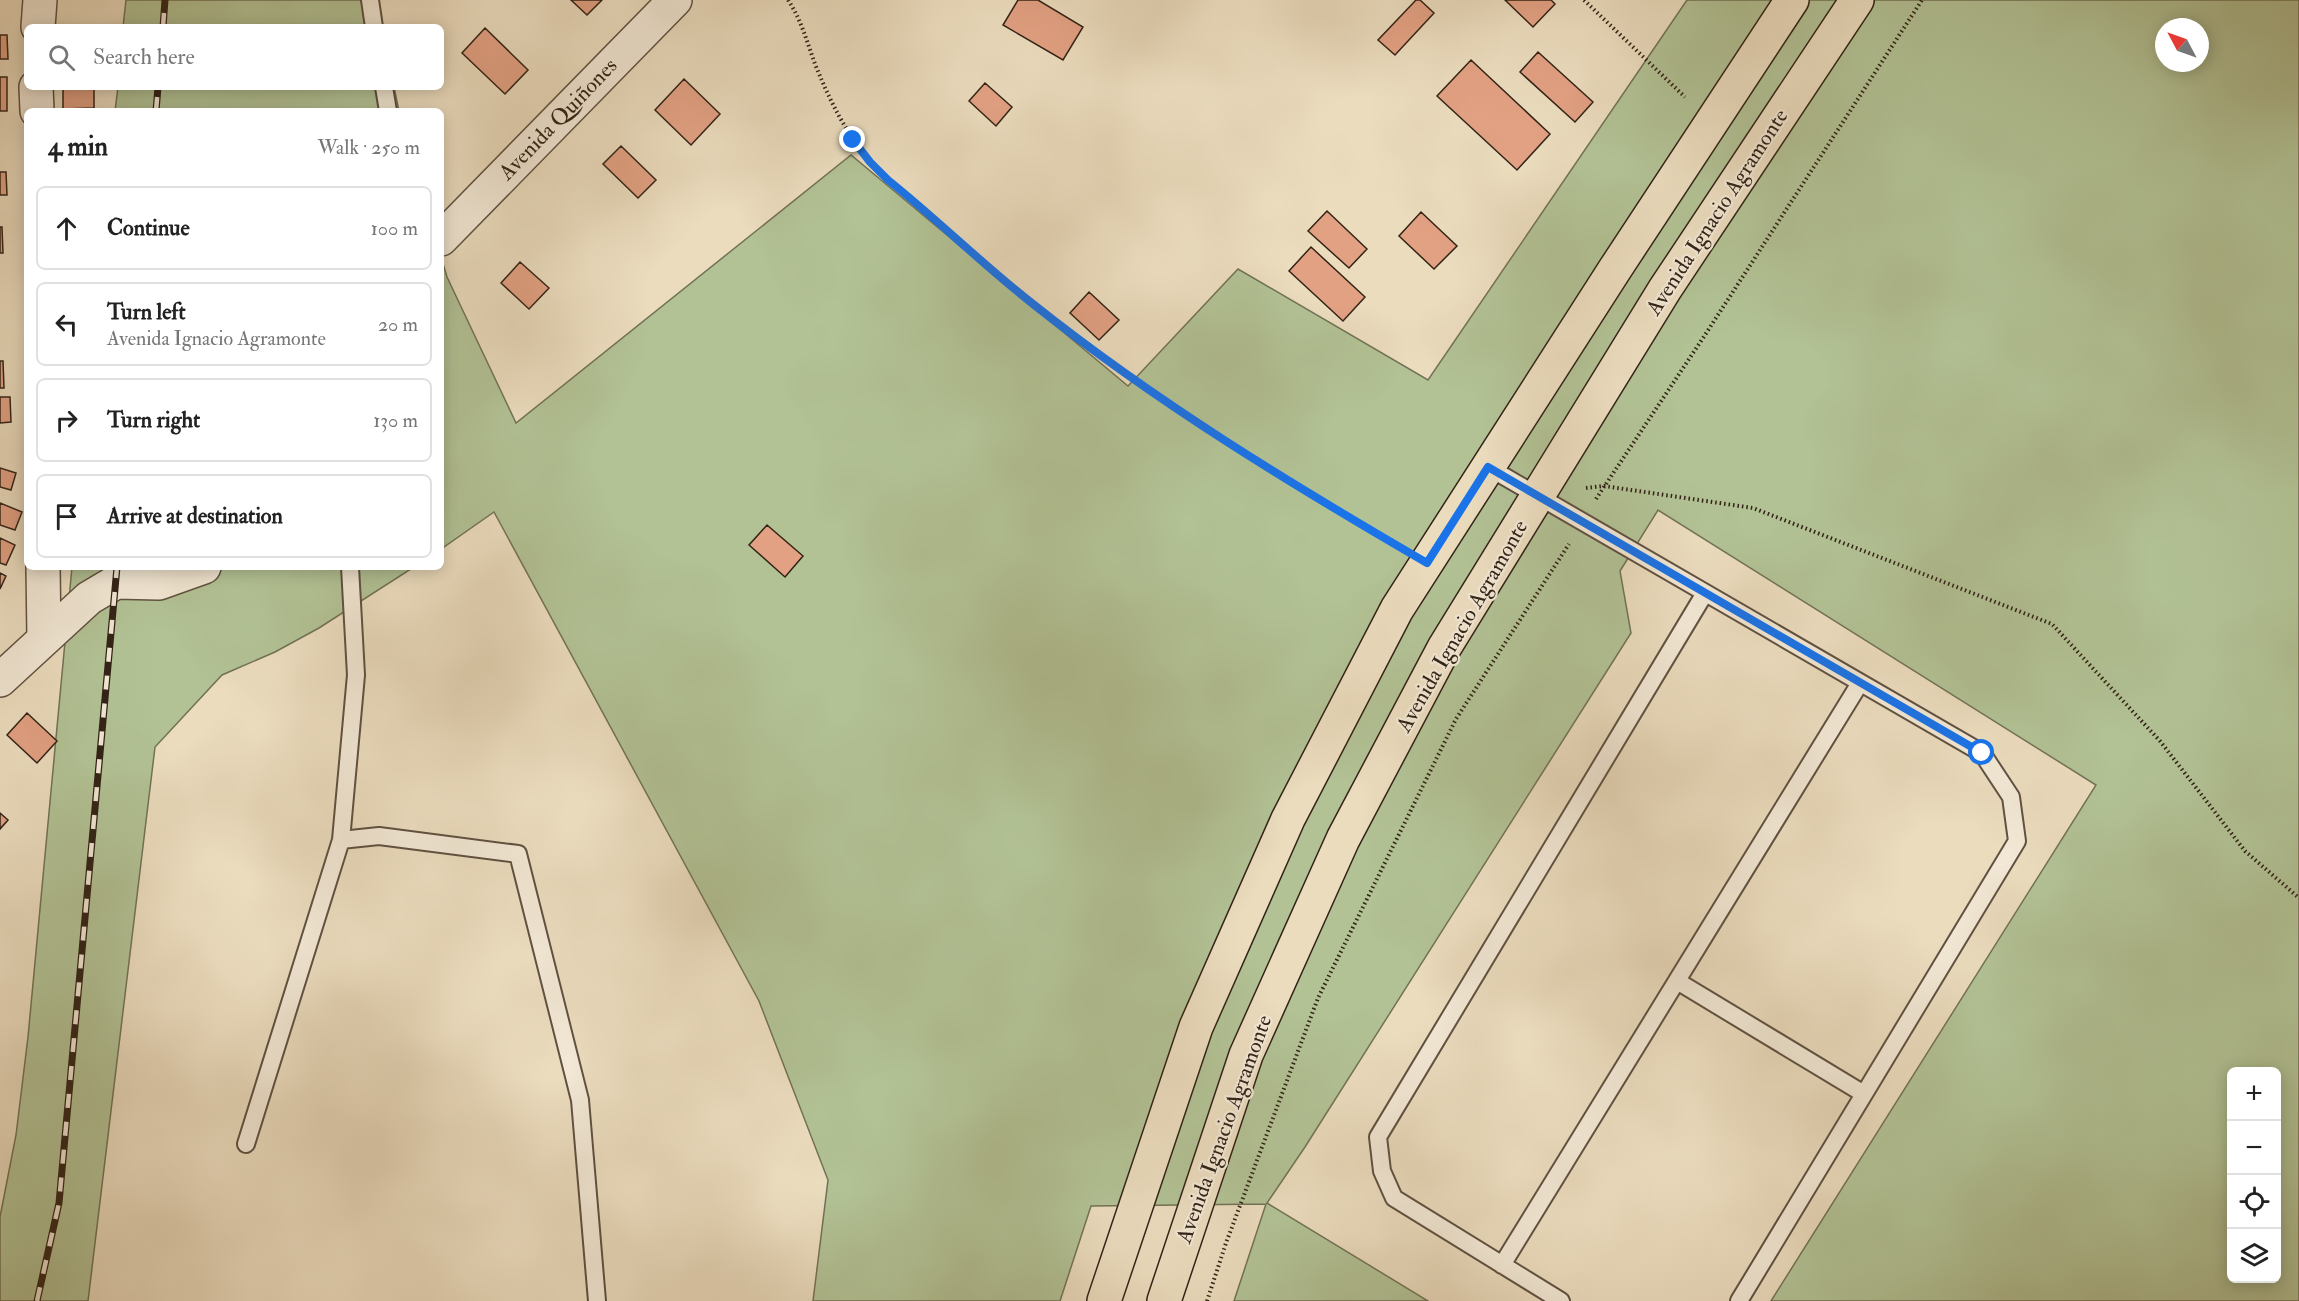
<!DOCTYPE html>
<html lang="en">
<head>
<meta charset="utf-8">
<style>
  :root { --surface:#fff; --page:#f2f2f2; --text:#222; --muted:#767676; --line:#e0e0e0 }
  body { margin:0; font-family:"IM FELL Double Pica",serif; background:var(--page); color:var(--text) }
  .controls { position:absolute; right:18px; bottom:18px; display:grid; overflow:hidden; border-radius:9px; box-shadow:0 3px 15px #0003 }
  .controls button { width:54px; height:54px; display:grid; place-items:center; padding:0; border:0; border-bottom:2px solid var(--line); background:var(--surface); color:var(--text); font:30px sans-serif }
  .compass { position:absolute; left:2155px; top:18px; width:54px; height:54px; border-radius:50%; background:var(--surface); box-shadow:0 3px 15px #0003; rotate:311deg }
  .stop { position:absolute; width:18px; height:18px; margin:-14px; border:4px solid #1a73e8; border-radius:50%; background:#fff }
  .stop.end { background:#1a73e8; border-color:#fff; box-shadow:0 2px 6px #0008 }
  .list { margin:0; padding:0; list-style:none }
  h2 { display:flex; justify-content:space-between; align-items:center; height:78px; margin:0; padding:0 24px; font-size:26px }
  h2 small { font-size:20px; font-weight:400; color:var(--muted) }
  .list li { display:grid; grid-template-columns:39px 1fr auto; gap:18px; align-items:center; box-sizing:border-box; height:84px; margin:0 12px 12px; padding:0 12px; border:2px solid var(--line); border-radius:9px }
  .list b { display:block; font-size:22px; white-space:nowrap }
  .list p { margin:0; font-size:20px; white-space:nowrap; color:var(--muted) }
  .list em { font-size:20px; font-style:normal; color:var(--muted) }
  .icon { flex:none; width:33px; height:33px; fill:none; stroke:currentColor; stroke-width:2; stroke-linecap:round; stroke-linejoin:round }
  .map { position:relative; flex:none; width:2299px; height:1301px; overflow:hidden }
  .search { position:absolute; background:var(--surface); box-shadow:0 3px 15px #0003; left:24px; top:24px; width:420px; height:66px; display:flex; align-items:center; gap:15px; box-sizing:border-box; padding:0 21px; border-radius:9px; color:var(--muted); font-size:22px }
  .panel { position:absolute; background:var(--surface); box-shadow:0 3px 15px #0003; left:24px; top:108px; width:420px; height:462px; border-radius:9px }
  .map>svg:first-child { display:block }
  .green { fill:#b2c295; stroke:#727256; stroke-width:1.5; fill-rule:evenodd }
  .building { fill:#e2a183; stroke:#322317; stroke-width:1.5 }
  .lines { fill:none; stroke-linecap:round; stroke-linejoin:round }
  .service-casing { stroke:#605141; stroke-width:20 }
  .minor-casing { stroke:#605141; stroke-width:36 }
  .tertiary-casing { stroke:#605141; stroke-width:36 }
  .primary-casing { stroke:#322317; stroke-width:36 }
  .path { stroke:#322317; stroke-width:4; stroke-dasharray:1.5 3; stroke-linecap:butt }
  .service { stroke:#f2e8d5; stroke-width:16 }
  .minor { stroke:#f2e8d5; stroke-width:33 }
  .tertiary { stroke:#f2e8d5; stroke-width:33 }
  .primary { stroke:#ebdcbe; stroke-width:33 }
  .rail-casing { stroke:#322317; stroke-width:7 }
  .rail { stroke:#f2e8d5; stroke-width:4.5; stroke-dasharray:14; stroke-linecap:butt }
  .route { stroke:#1a73e8; stroke-width:8 }
  .labels { text-anchor:middle; dominant-baseline:central; stroke-width:4.5; stroke-linejoin:round; paint-order:stroke }
  .street-label { font-size:22px; fill:#322317; stroke:#f2e8d5 }
</style>
</head>
<body>
<div class="map">
<svg width="2299" height="1301" viewBox="0 0 2299 1301">
  <rect width="100%" height="100%" fill="#ebdcbe"/>
  <filter id="stains"><feTurbulence type="fractalNoise" baseFrequency=".00333" numOctaves="4"/><feColorMatrix values="0 0 0 0 .2 0 0 0 0 .09 0 0 0 0 .02 0 0 0 .5 -.17"/></filter>
  <radialGradient id="worn" r=".72"><stop offset=".6" stop-color="#630" stop-opacity="0"/><stop offset="1" stop-color="#630" stop-opacity=".3"/></radialGradient>
  <path class="green" d="M126,0H374L380,27H123Z
    M1687,0H2299V1301H1771L2096,785L1658,510L1620,571L1631,633L1305,1147L1267,1203L1428,1301H1234L1266,1204L1091,1206L1060,1301H813L828,1180L759,1001L494,512L441,549V257L447,277L516,423L851,155L1128,386L1238,269L1428,380ZM2164,27H2200V63H2164ZM2232,1072H2276V1278H2232Z
    M118,87H394L399,111H115Z
    M72,567H414L319,628L275,652L222,675L155,747L88,1301H0V1217L16,1135L28,1037Z"/>
  <path class="building" d="M571,0H602L587,15Z
    M1018,0H1038L1083,27L1063,60L1003,25Z
    M1416,0H1420L1434,13L1395,55L1378,40Z
    M1505,0H1551L1555,4L1533,27Z
    M485,28L528,70L505,94L462,53Z
    M0,35H7L8,59H0Z
    M1538,52L1593,102L1575,122L1520,72Z
    M1471,60L1550,134L1517,170L1437,96Z
    M0,77H7V111H0Z
    M684,79L720,114L691,145L655,110Z
    M985,83L1012,107L996,126L969,101Z
    M94,87V108L63,109V88Z
    M621,146L656,180L638,198L603,164Z
    M0,172H6L7,195H0Z
    M1327,211L1367,249L1349,268L1308,231Z
    M1421,212L1457,246L1434,269L1399,236Z
    M0,227H2L3,253H0Z
    M1311,247L1365,297L1343,321L1289,271Z
    M520,262L549,288L529,309L501,283Z
    M1089,292L1119,320L1099,340L1070,313Z
    M0,361H3L4,388H0Z
    M0,397H10L11,422L0,423Z
    M0,468L16,473L11,490L0,487Z
    M0,503L22,512L15,530L0,525Z
    M767,525L803,556L785,577L749,545Z
    M0,538L15,545L6,565L0,563Z
    M0,573L6,576L0,589Z
    M27,713L57,741L37,763L7,735Z
    M0,813L8,820L0,829Z"/>
  <g class="lines">
    <g class="service-casing">
      <path id="service" d="M370,0L374,27
        M384,87L388,111
        M1488,467L1982,753L2011,797L2017,841L1739,1301
        M341,840L379,836L518,854L580,1100L597,1301
        M1677,981L1864,1094
        M246,1144L341,840L356,675L350,567
        M1502,1265L1860,683
        M1561,1301L1394,1198L1382,1171L1378,1137L1705,593"/>
    </g>
    <g class="minor-casing">
      <path id="minor" d="M38,27L40,0
        M36,87L37,111
        M43,567L44,639"/>
    </g>
    <g class="tertiary-casing">
      <path id="tertiary" d="M441,239L675,0
        M0,680L89,598L116,582L159,583L204,567"/>
    </g>
    <g class="primary-casing">
      <path id="primary" d="M1104,1301L1196,1027L1288,819L1397,609L1615,269L1792,0
        M1164,1301L1246,1055L1343,839L1444,648L1665,289L1857,0"/>
    </g>
    <path class="path" d="M788,0C801,19 807,42 815,64C834,111 852,145 888,180C938,220 984,266 1034,305C1148,394 1270,472 1395,544
      M1584,0L1685,97
      M1586,488L1604,486L1753,508L2052,624L2160,741L2245,851L2299,898
      M1596,499L1703,338L1922,0
      M1207,1301L1226,1243L1318,998L1456,719L1569,544"/>
    <use href="#service" class="service"/>
    <use href="#minor" class="minor"/>
    <use href="#tertiary" class="tertiary"/>
    <use href="#primary" class="primary"/>
    <g class="rail-casing">
      <path id="rail" d="M163,27L165,0
        M156,111L158,87
        M37,1301L59,1203L117,567"/>
    </g>
    <use href="#rail" class="rail"/>
  </g>
  <g class="lines">
    <path class="route" d="M853,140L870,162L888,180C938,220 983,265 1033,304C1156,402 1291,484 1427,563L1488,467L1982,753"/>
  </g>
  <g class="labels">
    <g class="street-label">
      <text transform="translate(558 119) rotate(-46)">Avenida Quiñones</text>
      <text transform="translate(1717 212) rotate(-57)">Avenida Ignacio Agramonte</text>
      <text transform="translate(1462 626) rotate(-60)">Avenida Ignacio Agramonte</text>
      <text transform="translate(1224 1129) rotate(-70)">Avenida Ignacio Agramonte</text>
    </g>
  </g>
  <rect width="100%" height="100%" filter="url(#stains)"/>
  <rect width="100%" height="100%" fill="url(#worn)"/>
</svg>
<div class="controls">
<button>+</button>
<button>−</button>
<button><svg class="icon" aria-label="locate" viewBox="0 0 24 24"><circle cx="12" cy="12" r="6"/><path d="M12 2v4M12 18v4M2 12h4M18 12h4"/></svg></button>
<button><svg class="icon" aria-label="layers" viewBox="0 0 24 24"><path d="M12 4l9 5-9 5-9-5zM3 14l9 5 9-5"/></svg></button>
</div>
<svg class="compass" viewBox="-18 -18 36 36"><path d="M0-13l5 13h-10z" fill="#e53935"/><path d="M0 13l5-13h-10z" fill="#767676"/></svg>
<div class="stop" style="left:1982px;top:753px"></div>
<div class="stop end" style="left:853px;top:140px"></div>
<div class="search"><svg class="icon" aria-label="search" viewBox="0 0 24 24"><circle cx="10" cy="10" r="6"/><path d="M15 15l6 6"/></svg>Search here</div>
<section class="panel">
<h2>4 min<small>Walk · 250 m</small></h2>
<ul class="list">
<li><svg class="icon" aria-label="ahead" viewBox="0 0 24 24"><path d="M12 20V5M6 11l6-6 6 6"/></svg><div><b>Continue</b></div><em>100 m</em></li>
<li><svg class="icon" aria-label="left" viewBox="0 0 24 24"><path d="M17 20v-9H6M10 6l-5 5 5 5"/></svg><div><b>Turn left</b><p>Avenida Ignacio Agramonte</p></div><em>20 m</em></li>
<li><svg class="icon" aria-label="right" viewBox="0 0 24 24"><path d="M7 20v-9h11M14 6l5 5-5 5"/></svg><div><b>Turn right</b></div><em>130 m</em></li>
<li><svg class="icon" aria-label="arrive" viewBox="0 0 24 24"><path d="M6 21V4h12l-3 4 3 4H6"/></svg><div><b>Arrive at destination</b></div></li>
</ul>
</section>
</div>
</body>
</html>
